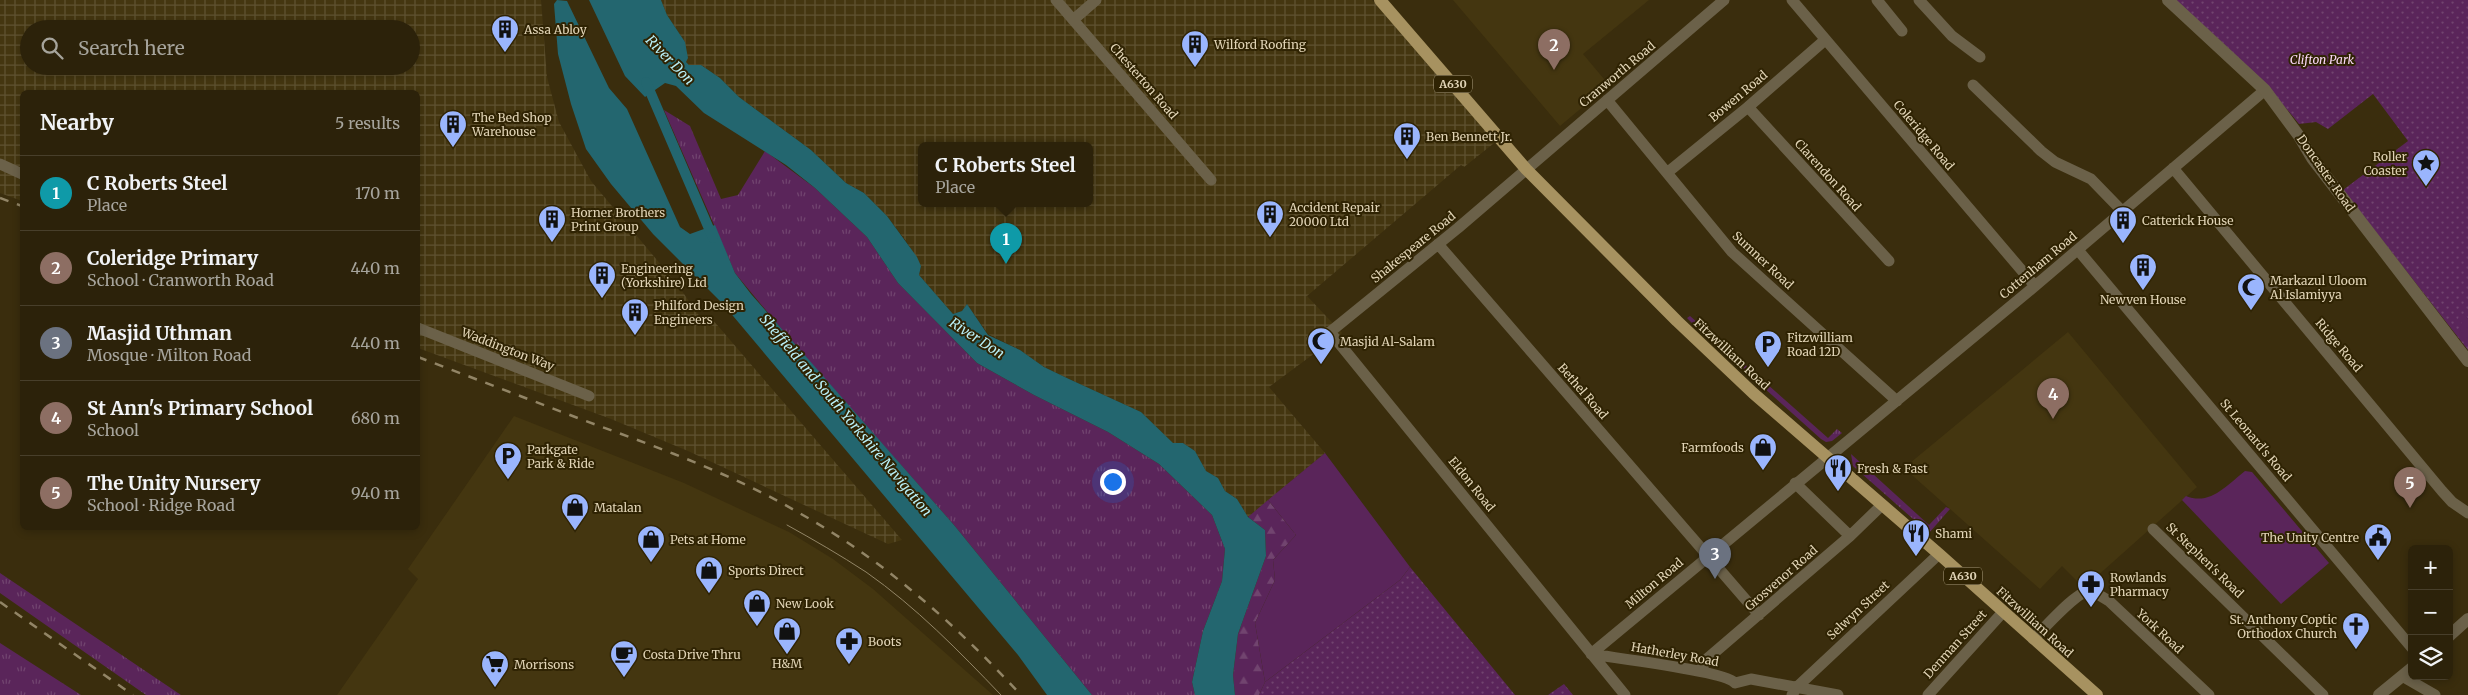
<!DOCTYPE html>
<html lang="en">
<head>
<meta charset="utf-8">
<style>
  :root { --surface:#2c220a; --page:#342a13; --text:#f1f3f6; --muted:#a6a49c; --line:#483f2b; --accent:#9ab5fd }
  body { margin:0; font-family:Merriweather,serif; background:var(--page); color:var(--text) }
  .controls { position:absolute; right:15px; bottom:15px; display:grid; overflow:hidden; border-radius:8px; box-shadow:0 2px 8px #0003 }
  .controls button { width:45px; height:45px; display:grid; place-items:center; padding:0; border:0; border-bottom:1px solid var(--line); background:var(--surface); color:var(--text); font:25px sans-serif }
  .you { position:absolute; left:1112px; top:481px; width:18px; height:18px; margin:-12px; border:4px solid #fff; border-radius:50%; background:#1a73e8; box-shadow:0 0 0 8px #1a73e833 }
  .badge { display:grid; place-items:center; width:32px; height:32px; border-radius:50%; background:var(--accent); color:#fff; font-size:16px; font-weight:700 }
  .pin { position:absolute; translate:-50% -41px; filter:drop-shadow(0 1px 2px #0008) }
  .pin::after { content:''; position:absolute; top:26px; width:18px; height:15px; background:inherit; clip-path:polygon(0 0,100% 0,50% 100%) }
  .popup { position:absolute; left:918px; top:142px; width:175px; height:65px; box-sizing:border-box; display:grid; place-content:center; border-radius:8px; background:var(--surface); filter:drop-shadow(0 1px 4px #0005); font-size:16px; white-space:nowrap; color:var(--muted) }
  .popup b { font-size:19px; color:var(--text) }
  .popup::after { content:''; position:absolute; left:50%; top:100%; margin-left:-10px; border:10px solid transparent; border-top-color:var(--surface) }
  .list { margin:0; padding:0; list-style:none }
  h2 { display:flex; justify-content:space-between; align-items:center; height:65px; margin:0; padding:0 20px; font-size:21px }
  h2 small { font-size:16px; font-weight:400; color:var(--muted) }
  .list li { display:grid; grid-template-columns:32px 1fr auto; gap:15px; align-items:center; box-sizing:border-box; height:75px; padding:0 20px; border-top:1px solid var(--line) }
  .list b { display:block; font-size:19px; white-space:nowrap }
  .list p { margin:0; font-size:16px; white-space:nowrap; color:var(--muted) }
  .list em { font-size:16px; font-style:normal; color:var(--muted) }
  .icon { flex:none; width:28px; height:28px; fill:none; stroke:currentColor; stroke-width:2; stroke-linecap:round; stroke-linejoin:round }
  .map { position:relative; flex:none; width:2468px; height:695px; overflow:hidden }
  .search { position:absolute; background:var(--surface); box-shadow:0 2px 8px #0003; left:20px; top:20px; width:400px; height:55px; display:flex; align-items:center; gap:12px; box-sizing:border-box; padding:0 18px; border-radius:28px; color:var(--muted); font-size:19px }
  .panel { position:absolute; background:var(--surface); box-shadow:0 2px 8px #0003; left:20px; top:90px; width:400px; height:440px; border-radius:8px }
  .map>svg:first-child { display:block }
  .built { fill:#443610 }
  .industrial { fill:url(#industrial-grid); fill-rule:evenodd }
  .grass { fill:url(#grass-tufts) }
  .forest { fill:url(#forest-firs) }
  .park { fill:url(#park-dots) }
  .garden { fill:#5a255a }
  .water { fill:#23666f }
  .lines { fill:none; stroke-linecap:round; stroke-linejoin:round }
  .canal { stroke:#23666f; stroke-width:10 }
  .minor { stroke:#6b6149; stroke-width:11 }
  .tertiary { stroke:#6b6149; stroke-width:12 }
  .primary { stroke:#a79260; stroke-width:12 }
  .tram { stroke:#928566; stroke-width:1 }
  .rail { stroke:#928566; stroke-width:2.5; stroke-dasharray:9 9; stroke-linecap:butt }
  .labels { text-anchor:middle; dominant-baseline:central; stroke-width:4; stroke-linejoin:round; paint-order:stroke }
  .shield { fill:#2f2303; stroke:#ac9f80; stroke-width:1 }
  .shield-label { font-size:11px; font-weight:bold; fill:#e1d4b6 }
  .poi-label { font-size:12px; fill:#e1d4b6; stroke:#2f2303; text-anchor:start }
  .park-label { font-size:12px; font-style:italic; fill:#fad8f8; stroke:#2f2303 }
  .street-label { font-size:12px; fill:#e1d4b6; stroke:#2f2303 }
  .water-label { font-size:14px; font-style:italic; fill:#b9f0f8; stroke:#2f2303 }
</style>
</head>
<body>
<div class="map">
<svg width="2468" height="695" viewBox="0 0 2468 695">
  <defs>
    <pattern id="industrial-grid" width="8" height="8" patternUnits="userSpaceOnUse" patternTransform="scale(1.25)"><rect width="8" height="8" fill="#443610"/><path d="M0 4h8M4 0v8" fill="none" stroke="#5f5231"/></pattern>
    <pattern id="grass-tufts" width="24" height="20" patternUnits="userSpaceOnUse" patternTransform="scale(1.25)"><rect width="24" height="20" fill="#5a255a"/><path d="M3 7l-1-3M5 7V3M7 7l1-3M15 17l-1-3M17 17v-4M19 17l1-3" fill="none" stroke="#71446f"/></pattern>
    <pattern id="forest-firs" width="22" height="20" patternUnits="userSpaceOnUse" patternTransform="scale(1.25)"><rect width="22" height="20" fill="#5a255a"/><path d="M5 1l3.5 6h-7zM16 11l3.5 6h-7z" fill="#71446f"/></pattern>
    <pattern id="park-dots" width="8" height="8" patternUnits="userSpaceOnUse" patternTransform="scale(1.25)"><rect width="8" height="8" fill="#5a255a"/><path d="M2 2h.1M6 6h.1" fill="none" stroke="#71446f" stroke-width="1.8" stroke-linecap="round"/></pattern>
  </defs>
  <rect width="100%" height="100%" fill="#3a2d0d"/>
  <path class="built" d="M1453,0H1649L1583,54L1609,85L1560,126Z
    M2068,332L2197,487L2095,578L2080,584L2062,566L2040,589L1904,468Z
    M514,416L684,483L789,532L833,559L873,589L993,695H337L418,579L408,569Z"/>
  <path class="industrial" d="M0,0H541L547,77L559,122L591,181L677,284L705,324L712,319L902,540L888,544L688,451L611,419L418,348V92H22V201L0,193ZM29,29H411V66H29Z
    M661,0H1372L1498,140L1464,167L1461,165L1307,296L1342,333L1269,387L1325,453L1248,517L1237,499L1225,491L1218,478L1206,471L1195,451L1183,443L1173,444L1141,412L1069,379L1044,367L1020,350L988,334L967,304L962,311L953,314L919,275L921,266L906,241L887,216L864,193L846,183L811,150L739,97L720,78L701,65H689L686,62L685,42L667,15ZM922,145H1090V203H922Z"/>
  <path class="grass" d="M664,110L690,126L721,199L738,195L765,151L815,188L867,237L898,283L977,363L1034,395L1108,432L1159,464L1212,515L1225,549L1222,581L1203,631L1192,682L1195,695H1092L954,525L789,338L735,273Z
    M1690,316L1828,438L1837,429L1842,433L1832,441L1826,442L1821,439L1697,328L1687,318Z
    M1851,454L1929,525L1946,507L1950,509L1929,533L1853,466Z
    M0,573L181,695H146L0,593Z
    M0,643L81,695H0Z"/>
  <path class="forest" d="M1268,500L1296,535L1273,560L1275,580L1255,623L1265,682L1259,695H1235L1233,675L1238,634L1266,556L1265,530L1248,517Z"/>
  <path class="park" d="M2174,0H2468V350L2343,190L2408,141L2373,94L2328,129L2316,122L2299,124C2262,78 2219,38 2174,0Z
    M1410,567L1515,695H1259L1265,682L1400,580Z
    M1564,684L1573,695H1548Z"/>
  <path class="garden" d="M2462,314L2468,318V343L2459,334L2462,323L2458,318Z
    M1325,453L1410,567L1400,580L1265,682L1255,623L1275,580L1273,560L1296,535L1268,500Z
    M2245,471L2252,472L2329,563L2281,604L2182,500L2186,496C2210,506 2227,485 2245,471Z"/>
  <path class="water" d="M557,0L567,1L609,88L627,109L680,227L690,234L715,225L735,273L751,294L954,525L1092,695H1047L1018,655L723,304L653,234L611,184L586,149L571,104L558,54L554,4Z
    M589,0H661L667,15L685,42L688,58L686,62L689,65H701L720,78L739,97L811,150L846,183L864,193L887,216L917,257L921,266L919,275L953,314L962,311L967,304L988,335L1020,350L1044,367L1069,379L1141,412L1173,443H1183L1195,451L1206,471L1218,478L1225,491L1237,499L1248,517L1265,530L1266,556L1238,634L1233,675L1235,695H1195L1192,682L1203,631L1222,581L1225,549L1212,515L1159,464L1108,432L1034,395L977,363L898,283L867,237L815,188L786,165L704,113L676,86L665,83L645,97L625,76Z"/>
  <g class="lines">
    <path class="canal" d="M646,82L713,238"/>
    <path class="minor" d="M1056,0L1211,180
      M1792,0L2035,286
      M1877,0L1902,31
      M1919,0L1952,36L1980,57
      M1073,20L1096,0
      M1973,85L2041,151L2055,162L2091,179L2123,212
      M1607,100L1732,252L1897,401
      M1748,107L1889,261
      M0,164L22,174
      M2173,168L2442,491L2452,502L2468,513
      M1668,172L1748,107L1825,40
      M1438,244L1759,615
      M2078,250L2412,648
      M418,328L589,396
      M1330,332L1625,695
      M1312,339L1330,332L1458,228L1724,0
      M1795,483L1850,536
      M2153,529L2323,695
      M2033,639C2044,629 2075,593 2087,592C2096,591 2102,597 2109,601L2209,695
      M1591,654L2035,286L2265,90
      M1591,654C1614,658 1725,671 1735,683L1751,679L1838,695
      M1700,671L1708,658L1850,536L1882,505
      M2402,676L2435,695
      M1792,695L1797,687L1939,554
      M1928,695L2003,612"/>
    <path class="tertiary" d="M2168,0L2265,90L2299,136L2312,158L2468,361
      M2449,636L2468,619
      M2379,695L2412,668"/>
    <path class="primary" d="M1380,0L1526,169L1677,321L1753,393L1939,554L2097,695"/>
    <path class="tram" d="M787,525C814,540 840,555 866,572C916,607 959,651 1001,695"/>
    <path class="rail" d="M0,198L22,206
      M418,357C473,378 528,399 583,420C657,447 733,474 801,514C885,561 956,625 1021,695
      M0,602L133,695"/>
  </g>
  <defs>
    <g id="building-pin" transform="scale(1.4375)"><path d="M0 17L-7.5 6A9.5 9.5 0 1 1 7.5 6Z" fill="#9ab5fd" stroke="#2f2303"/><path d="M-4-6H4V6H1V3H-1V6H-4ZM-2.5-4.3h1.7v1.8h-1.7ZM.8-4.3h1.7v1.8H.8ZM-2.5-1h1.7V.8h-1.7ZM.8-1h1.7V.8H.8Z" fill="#111"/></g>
    <g id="sight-pin" transform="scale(1.4375)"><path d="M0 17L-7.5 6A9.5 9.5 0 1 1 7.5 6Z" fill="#9ab5fd" stroke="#2f2303"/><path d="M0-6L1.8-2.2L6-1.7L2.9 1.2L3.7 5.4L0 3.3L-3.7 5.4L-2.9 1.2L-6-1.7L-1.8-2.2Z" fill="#111"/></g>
    <g id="mosque-pin" transform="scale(1.4375)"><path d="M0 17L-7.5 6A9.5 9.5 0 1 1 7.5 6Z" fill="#9ab5fd" stroke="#2f2303"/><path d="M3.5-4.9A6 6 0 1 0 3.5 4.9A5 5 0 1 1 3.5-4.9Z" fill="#111"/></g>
    <g id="parking-pin" transform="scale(1.4375)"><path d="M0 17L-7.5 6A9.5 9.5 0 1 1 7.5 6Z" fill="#9ab5fd" stroke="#2f2303"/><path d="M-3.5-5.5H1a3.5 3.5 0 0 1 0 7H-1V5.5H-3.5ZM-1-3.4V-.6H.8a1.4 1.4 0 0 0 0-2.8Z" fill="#111"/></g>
    <g id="shop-pin" transform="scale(1.4375)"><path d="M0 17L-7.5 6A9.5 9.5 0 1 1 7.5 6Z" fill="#9ab5fd" stroke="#2f2303"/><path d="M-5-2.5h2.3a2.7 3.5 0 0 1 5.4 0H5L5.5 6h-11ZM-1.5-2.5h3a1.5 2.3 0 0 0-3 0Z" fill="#111"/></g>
    <g id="restaurant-pin" transform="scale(1.4375)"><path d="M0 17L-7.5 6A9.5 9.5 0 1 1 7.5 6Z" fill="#9ab5fd" stroke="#2f2303"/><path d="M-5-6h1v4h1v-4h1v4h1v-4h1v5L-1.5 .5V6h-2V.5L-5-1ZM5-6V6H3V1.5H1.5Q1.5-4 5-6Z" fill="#111"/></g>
    <g id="civic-pin" transform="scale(1.4375)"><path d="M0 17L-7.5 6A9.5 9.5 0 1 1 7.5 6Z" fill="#9ab5fd" stroke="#2f2303"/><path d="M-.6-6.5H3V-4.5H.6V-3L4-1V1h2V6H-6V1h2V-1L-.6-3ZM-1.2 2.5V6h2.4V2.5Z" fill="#111"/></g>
    <g id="pharmacy-pin" transform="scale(1.4375)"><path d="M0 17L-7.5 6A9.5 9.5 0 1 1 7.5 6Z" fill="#9ab5fd" stroke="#2f2303"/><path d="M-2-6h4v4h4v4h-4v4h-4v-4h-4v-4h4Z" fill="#111"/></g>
    <g id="church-pin" transform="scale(1.4375)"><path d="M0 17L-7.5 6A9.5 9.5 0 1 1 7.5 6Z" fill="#9ab5fd" stroke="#2f2303"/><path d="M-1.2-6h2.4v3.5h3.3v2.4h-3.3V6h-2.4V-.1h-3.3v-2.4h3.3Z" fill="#111"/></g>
    <g id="cafe-pin" transform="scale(1.4375)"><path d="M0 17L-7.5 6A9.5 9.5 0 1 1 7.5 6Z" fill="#9ab5fd" stroke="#2f2303"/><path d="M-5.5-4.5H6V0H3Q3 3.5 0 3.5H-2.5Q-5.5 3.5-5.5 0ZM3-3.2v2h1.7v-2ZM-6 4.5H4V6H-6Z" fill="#111"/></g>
    <g id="supermarket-pin" transform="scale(1.4375)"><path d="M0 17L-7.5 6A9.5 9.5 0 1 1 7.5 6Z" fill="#9ab5fd" stroke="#2f2303"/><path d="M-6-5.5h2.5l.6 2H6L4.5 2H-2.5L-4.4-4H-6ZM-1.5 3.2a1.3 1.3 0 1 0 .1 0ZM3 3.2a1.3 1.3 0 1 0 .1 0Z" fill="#111"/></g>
  </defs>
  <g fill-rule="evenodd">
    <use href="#building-pin" x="505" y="29"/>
    <use href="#building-pin" x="1195" y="44"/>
    <use href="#building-pin" x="453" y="124"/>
    <use href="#building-pin" x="1407" y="136"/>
    <use href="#sight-pin" x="2426" y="163"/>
    <use href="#building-pin" x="1270" y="214"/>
    <use href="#building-pin" x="552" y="219"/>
    <use href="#building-pin" x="2123" y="220"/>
    <use href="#building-pin" x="2143" y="267"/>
    <use href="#building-pin" x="602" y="275"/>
    <use href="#mosque-pin" x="2251" y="287"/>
    <use href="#building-pin" x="635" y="312"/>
    <use href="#mosque-pin" x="1321" y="341"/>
    <use href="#parking-pin" x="1768" y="344"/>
    <use href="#shop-pin" x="1763" y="447"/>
    <use href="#parking-pin" x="508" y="456"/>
    <use href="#restaurant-pin" x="1838" y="468"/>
    <use href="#shop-pin" x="575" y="507"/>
    <use href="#restaurant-pin" x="1916" y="533"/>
    <use href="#civic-pin" x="2378" y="537"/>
    <use href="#shop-pin" x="651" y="539"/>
    <use href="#shop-pin" x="709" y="570"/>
    <use href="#pharmacy-pin" x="2091" y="584"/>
    <use href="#shop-pin" x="757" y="603"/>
    <use href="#church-pin" x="2356" y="626"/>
    <use href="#shop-pin" x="787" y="631"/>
    <use href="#pharmacy-pin" x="849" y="641"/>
    <use href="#cafe-pin" x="624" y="654"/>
    <use href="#supermarket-pin" x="495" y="664"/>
  </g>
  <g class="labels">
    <g class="shield">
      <rect x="1434" y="75.5" width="38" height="17" rx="4"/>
      <rect x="1944" y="567.5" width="38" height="17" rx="4"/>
    </g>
    <g class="shield-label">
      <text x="1453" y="84">A630</text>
      <text x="1963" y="576">A630</text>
    </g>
    <g class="poi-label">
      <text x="524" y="29">Assa Abloy</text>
      <text x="1214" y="44">Wilford Roofing</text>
      <text x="472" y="117">The Bed Shop<tspan x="472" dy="14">Warehouse</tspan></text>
      <text x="1426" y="136">Ben Bennett Jr.</text>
      <text x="2407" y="156" text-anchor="end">Roller<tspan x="2407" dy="14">Coaster</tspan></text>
      <text x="1289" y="207">Accident Repair<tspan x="1289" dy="14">20000 Ltd</tspan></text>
      <text x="571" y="212">Horner Brothers<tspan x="571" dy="14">Print Group</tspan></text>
      <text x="2142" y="220">Catterick House</text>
      <text x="621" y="268">Engineering<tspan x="621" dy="14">(Yorkshire) Ltd</tspan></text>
      <text x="2270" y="280">Markazul Uloom<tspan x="2270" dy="14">Al Islamiyya</tspan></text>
      <text x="2143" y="299" text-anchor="middle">Newven House</text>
      <text x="654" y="305">Philford Design<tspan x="654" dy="14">Engineers</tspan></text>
      <text x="1787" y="337">Fitzwilliam<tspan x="1787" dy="14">Road 12D</tspan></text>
      <text x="1340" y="341">Masjid Al-Salam</text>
      <text x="1744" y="447" text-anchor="end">Farmfoods</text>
      <text x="527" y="449">Parkgate<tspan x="527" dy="14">Park &amp; Ride</tspan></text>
      <text x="1857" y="468">Fresh &amp; Fast</text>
      <text x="594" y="507">Matalan</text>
      <text x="1935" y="533">Shami</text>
      <text x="2359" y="537" text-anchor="end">The Unity Centre</text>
      <text x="670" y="539">Pets at Home</text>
      <text x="728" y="570">Sports Direct</text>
      <text x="2110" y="577">Rowlands<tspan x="2110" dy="14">Pharmacy</tspan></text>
      <text x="776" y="603">New Look</text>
      <text x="2337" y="619" text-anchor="end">St. Anthony Coptic<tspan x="2337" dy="14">Orthodox Church</tspan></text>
      <text x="868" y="641">Boots</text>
      <text x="643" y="654">Costa Drive Thru</text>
      <text x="787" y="663" text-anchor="middle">H&amp;M</text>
      <text x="514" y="664">Morrisons</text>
    </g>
    <g class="park-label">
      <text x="2322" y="59">Clifton Park</text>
    </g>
    <g class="street-label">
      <text transform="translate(1617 74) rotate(-40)">Cranworth Road</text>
      <text transform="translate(1144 81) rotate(49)">Chesterton Road</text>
      <text transform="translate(1738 96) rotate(-40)">Bowen Road</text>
      <text transform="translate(1924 135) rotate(50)">Coleridge Road</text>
      <text transform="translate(2326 173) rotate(55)">Doncaster Road</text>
      <text transform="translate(1828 175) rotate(48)">Clarendon Road</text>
      <text transform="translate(1413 247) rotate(-39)">Shakespeare Road</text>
      <text transform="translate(1763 260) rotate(43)">Sumner Road</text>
      <text transform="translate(2038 265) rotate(-40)">Cottenham Road</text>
      <text transform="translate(2339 345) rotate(50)">Ridge Road</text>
      <text transform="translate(508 349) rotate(21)">Waddington Way</text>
      <text transform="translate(1732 354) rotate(43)">Fitzwilliam Road</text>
      <text transform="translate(1583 391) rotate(49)">Bethel Road</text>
      <text transform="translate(2256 440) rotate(50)">St Leonard's Road</text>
      <text transform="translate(1472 484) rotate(51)">Eldon Road</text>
      <text transform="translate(2205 560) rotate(44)">St Stephen's Road</text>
      <text transform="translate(1781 578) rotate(-41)">Grosvenor Road</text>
      <text transform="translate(1654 583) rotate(-40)">Milton Road</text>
      <text transform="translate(1858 610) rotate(-43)">Selwyn Street</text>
      <text transform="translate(2035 622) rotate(42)">Fitzwilliam Road</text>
      <text transform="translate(2160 631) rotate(43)">York Road</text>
      <text transform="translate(1955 644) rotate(-48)">Denman Street</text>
      <text transform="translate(1675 654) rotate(10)">Hatherley Road</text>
    </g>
    <g class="water-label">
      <text transform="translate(670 60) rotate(46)">River Don</text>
      <text transform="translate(977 338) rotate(33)">River Don</text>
      <text transform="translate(846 415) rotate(50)">Sheffield and South Yorkshire Navigation</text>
    </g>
  </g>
</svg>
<div class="controls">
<button>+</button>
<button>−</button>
<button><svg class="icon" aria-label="layers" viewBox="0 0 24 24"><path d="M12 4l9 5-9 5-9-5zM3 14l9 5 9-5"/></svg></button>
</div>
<div class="you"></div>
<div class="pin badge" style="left:1006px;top:264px;background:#0f9aa8">1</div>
<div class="popup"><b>C Roberts Steel</b>Place</div>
<div class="pin badge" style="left:1554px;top:70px;background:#8d6e63">2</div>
<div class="pin badge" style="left:1715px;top:579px;background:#6b7280">3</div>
<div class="pin badge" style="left:2053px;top:419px;background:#8d6e63">4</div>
<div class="pin badge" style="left:2410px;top:508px;background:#8d6e63">5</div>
<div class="search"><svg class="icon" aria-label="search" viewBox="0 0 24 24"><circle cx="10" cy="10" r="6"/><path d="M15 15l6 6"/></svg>Search here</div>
<section class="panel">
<h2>Nearby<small>5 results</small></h2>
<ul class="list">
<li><span class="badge" style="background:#0f9aa8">1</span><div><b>C Roberts Steel</b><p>Place</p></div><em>170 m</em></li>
<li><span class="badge" style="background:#8d6e63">2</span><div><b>Coleridge Primary</b><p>School · Cranworth Road</p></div><em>440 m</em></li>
<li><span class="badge" style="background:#6b7280">3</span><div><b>Masjid Uthman</b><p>Mosque · Milton Road</p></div><em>440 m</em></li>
<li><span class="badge" style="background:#8d6e63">4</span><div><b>St Ann's Primary School</b><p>School</p></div><em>680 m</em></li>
<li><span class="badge" style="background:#8d6e63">5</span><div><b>The Unity Nursery</b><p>School · Ridge Road</p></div><em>940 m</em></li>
</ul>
</section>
</div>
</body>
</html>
